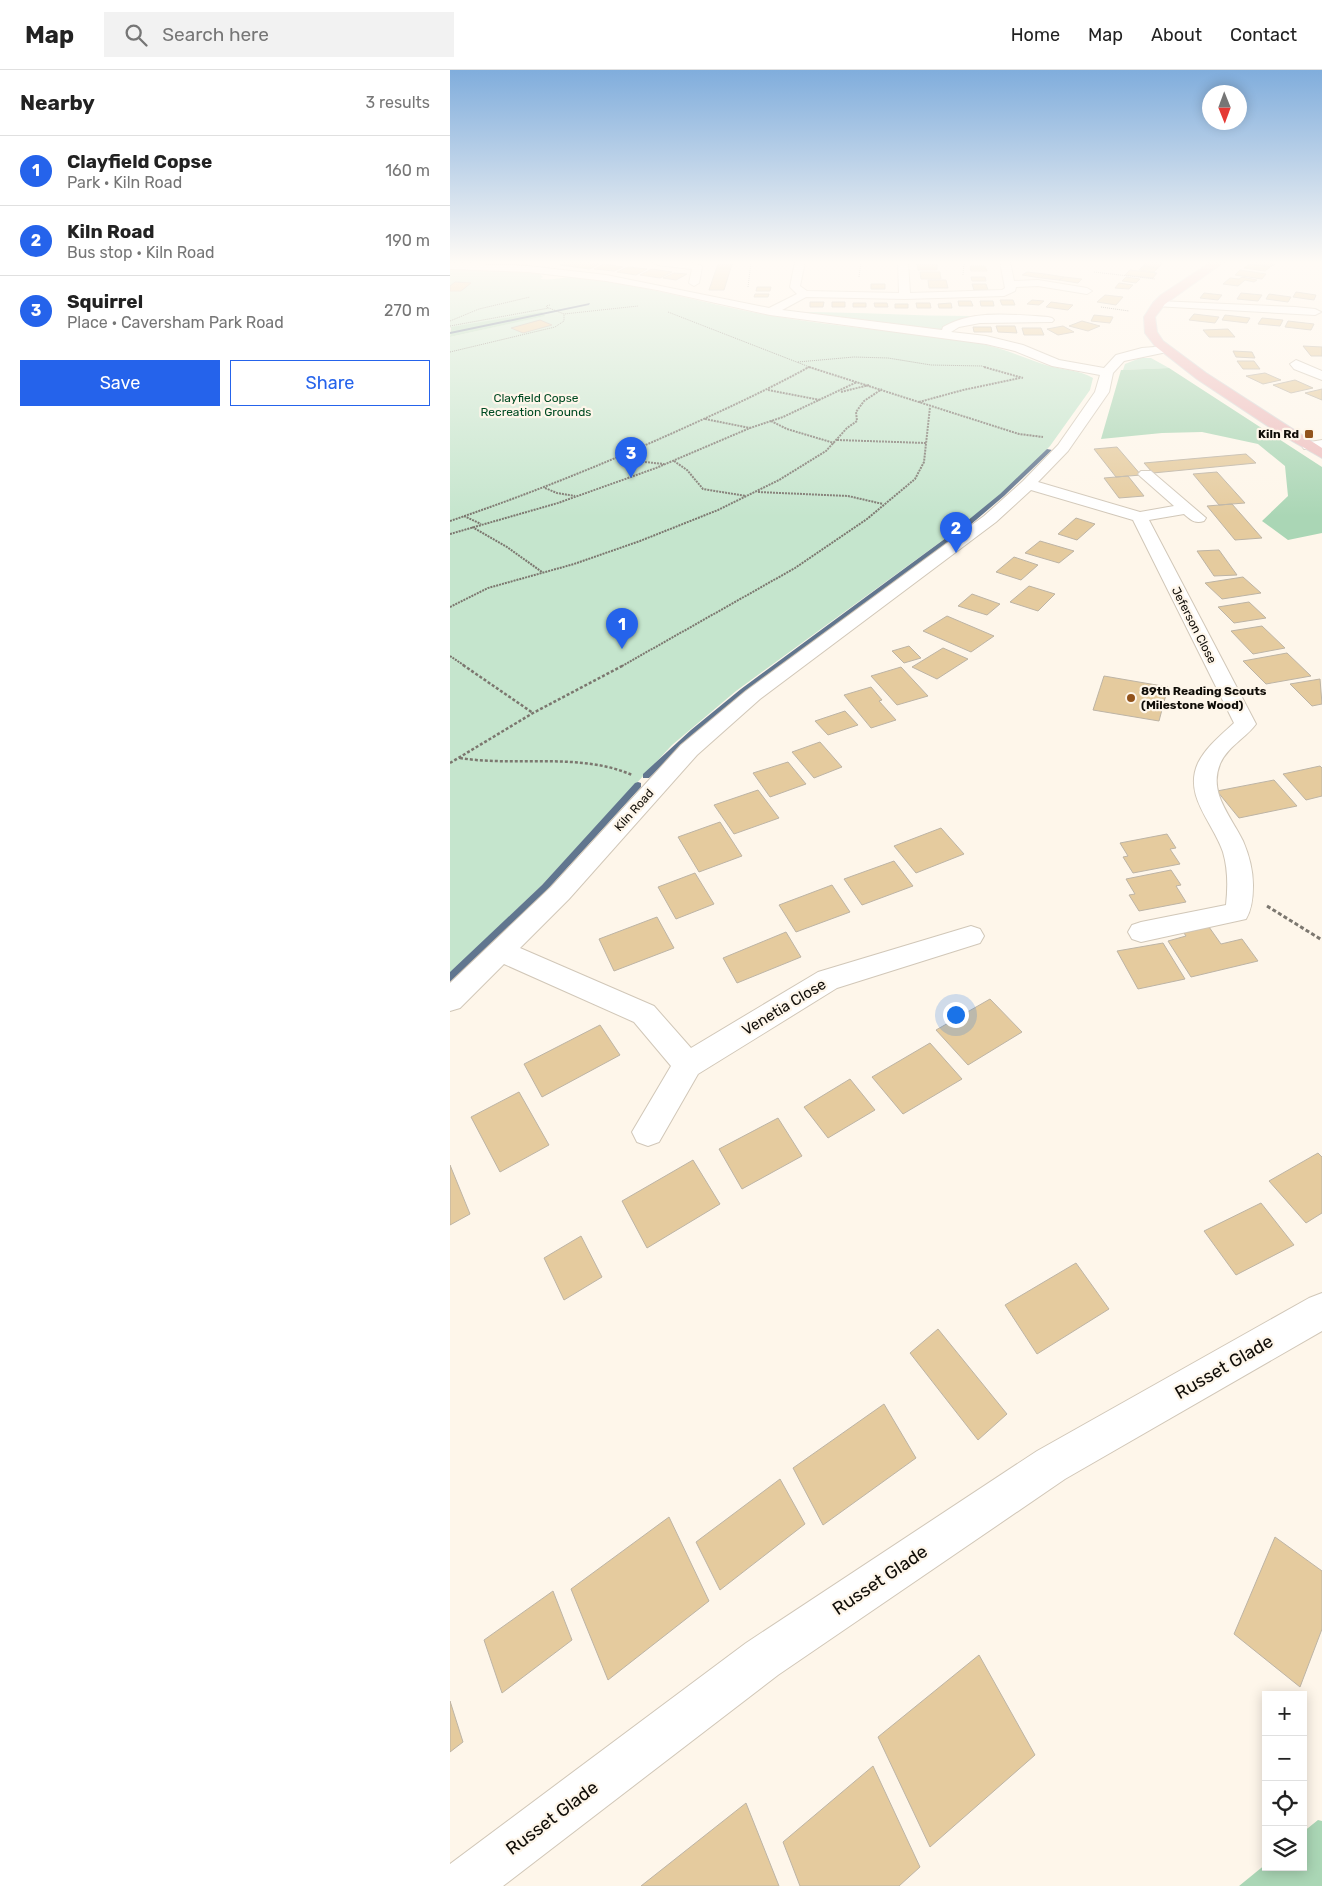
<!DOCTYPE html>
<html lang="en">
<head>
<meta charset="utf-8">
<style>
  :root { --surface:#fff; --page:#f2f2f2; --text:#222; --muted:#767676; --line:#e0e0e0; --accent:#2563eb }
  body { margin:0; font-family:Rubik,sans-serif; background:var(--page); color:var(--text) }
  .controls { position:absolute; right:15px; bottom:15px; display:grid; overflow:hidden; border-radius:0px; box-shadow:0 2px 12px #0003 }
  .controls button { width:45px; height:45px; display:grid; place-items:center; padding:0; border:0; border-bottom:1px solid var(--line); background:var(--surface); color:var(--text); font:25px sans-serif }
  .compass { position:absolute; left:752px; top:15px; width:45px; height:45px; border-radius:50%; background:var(--surface); box-shadow:0 2px 12px #0003; rotate:179deg }
  .you { position:absolute; left:505px; top:944px; width:18px; height:18px; margin:-12px; border:4px solid #fff; border-radius:50%; background:#1a73e8; box-shadow:0 0 0 8px #1a73e833 }
  .badge { display:grid; place-items:center; width:32px; height:32px; border-radius:50%; background:var(--accent); color:#fff; font-size:16px; font-weight:700 }
  .pin { position:absolute; translate:-50% -41px; filter:drop-shadow(0 1px 2px #0008) }
  .pin::after { content:''; position:absolute; top:26px; width:18px; height:15px; background:inherit; clip-path:polygon(0 0,100% 0,50% 100%) }
  .list { margin:0; padding:0; list-style:none }
  h2 { display:flex; justify-content:space-between; align-items:center; height:65px; margin:0; padding:0 20px; font-size:21px }
  h2 small { font-size:16px; font-weight:400; color:var(--muted) }
  .list li { display:grid; grid-template-columns:32px 1fr auto; gap:15px; align-items:center; box-sizing:border-box; height:70px; padding:0 20px; border-top:1px solid var(--line) }
  .list b { display:block; font-size:19px; white-space:nowrap }
  .list p { margin:0; font-size:16px; white-space:nowrap; color:var(--muted) }
  .list em { font-size:16px; font-style:normal; color:var(--muted) }
  .actions { display:flex; gap:10px; padding:15px 20px }
  .actions a { flex:1; padding:11px 0; border:1px solid var(--accent); border-radius:0px; text-align:center; font-size:18px; color:var(--accent) }
  .actions .main { background:var(--accent); color:#fff }
  .icon { flex:none; width:28px; height:28px; fill:none; stroke:currentColor; stroke-width:2; stroke-linecap:round; stroke-linejoin:round }
  .map { position:relative; flex:none; width:872px; height:1816px; overflow:hidden }
  header { display:flex; align-items:center; gap:30px; box-sizing:border-box; height:70px; padding:0 25px; background:var(--surface); border-bottom:1px solid var(--line) }
  header strong { font-size:24px }
  nav { display:flex; gap:28px; margin-inline-start:auto; font-size:18px }
  .search { width:350px; height:45px; background:var(--page); display:flex; align-items:center; gap:12px; box-sizing:border-box; padding:0 18px; border-radius:0px; color:var(--muted); font-size:19px }
  main { display:flex }
  aside { flex:1; background:var(--surface) }
  .map>svg:first-child { display:block }
  .green { fill:#c5e5cd }
  .forest { fill:#aad6b5 }
  .lines { fill:none; stroke-linecap:round; stroke-linejoin:round }
  .stream { fill:#61768f; fill-rule:evenodd }
  .building { fill:#e5cb9e; stroke:#bdb4a5 }
  .minor-casing { stroke:#d1c7b8; stroke-width:2 }
  .major-casing { stroke:#d9d8d7; stroke-width:2 }
  .path-far3 { stroke:#7c776f; stroke-width:1; stroke-dasharray:1 1; stroke-linecap:butt }
  .path-far2 { stroke:#7c776f; stroke-width:2; stroke-dasharray:2 1; stroke-linecap:butt }
  .path-far1 { stroke:#7c776f; stroke-width:2.5; stroke-dasharray:3 2; stroke-linecap:butt }
  .path { stroke:#7c776f; stroke-width:3; stroke-dasharray:4 2.5; stroke-linecap:butt }
  .minor { fill:#fff; fill-rule:evenodd }
  .major { fill:#edbebe; fill-rule:evenodd }
  .poi-dot { fill:#92531b; stroke:#fef6ea; stroke-width:2 }
  .labels { text-anchor:middle; dominant-baseline:central; stroke-width:4.5; stroke-linejoin:round; paint-order:stroke }
  .far-park-label { font-size:12px; fill:#004b23; stroke:#fef6ea }
  .far-poi-label { font-size:12px; font-weight:bold; fill:#100d08; stroke:#fef6ea; text-anchor:end }
  .far-street-label { font-size:12px; fill:#100d08; stroke:#fef6ea }
  .street-label { font-size:15px; fill:#100d08; stroke:#fef6ea }
  .near-street-label { font-size:18px; fill:#100d08; stroke:#fef6ea }
</style>
</head>
<body>
<header>
<strong>Map</strong>
<div class="search"><svg class="icon" aria-label="search" viewBox="0 0 24 24"><circle cx="10" cy="10" r="6"/><path d="M15 15l6 6"/></svg>Search here</div>
<nav><a>Home</a><a>Map</a><a>About</a><a>Contact</a></nav>
</header>
<main>
<aside>
<h2>Nearby<small>3 results</small></h2>
<ul class="list">
<li><span class="badge">1</span><div><b>Clayfield Copse</b><p>Park · Kiln Road</p></div><em>160 m</em></li>
<li><span class="badge">2</span><div><b>Kiln Road</b><p>Bus stop · Kiln Road</p></div><em>190 m</em></li>
<li><span class="badge">3</span><div><b>Squirrel</b><p>Place · Caversham Park Road</p></div><em>270 m</em></li>
</ul>
<div class="actions"><a class="main">Save</a><a>Share</a></div>
</aside>
<div class="map">
<svg width="872" height="1816" viewBox="0 0 872 1816">
  <rect width="100%" height="100%" fill="#fef6ea"/>
  <path class="green" d="M0,198L88,203L93,207L90,209C104,211 117,206 131,207C194,215 255,234 317,245C387,257 458,262 528,273C554,278 574,288 599,296C614,300 629,300 643,308L640,320L600,376L565,412L526,446L286,621L222,675L91,816L0,903V267L94,246L0,258Z
    M353,242C409,242 464,246 520,246L515,252L496,260Z
    M690,288H701L719,298L673,300L675,294Z"/>
  <path class="forest" d="M92,242L95,246L0,267L1,257Z
    M719,298L872,397V463L838,470L812,451L838,426L835,396L808,374L752,362L712,363L651,369L671,300Z
    M868,1750L872,1751V1816H789L816,1794V1797H853V1762Z"/>
  <g class="lines">
    <path class="stream" d="M140,233L139,235L0,264V262Z
      M597,379L602,380L554,426L505,468L296,622L246,663L199,708H193V704L241,660L291,619L500,465L550,424Z
      M188,712L191,713V717L98,819L4,911L0,912V902L92,815L185,713Z"/>
  </g>
  <path class="building" d="M116,192H136L149,194L140,199L110,195Z
    M696,192H705L713,193L708,198L693,196Z
    M802,192H819L825,194L820,197L800,194Z
    M154,194L173,197L164,201L144,199Z
    M268,194H282L274,220H259Z
    M467,194H487V200H468Z
    M800,194L820,197L815,201L794,198Z
    M520,196H535L537,201H521Z
    M693,196L708,198L704,202L689,200Z
    M178,197L197,199L186,205L167,202Z
    M202,199L222,202L210,208L190,205Z
    M680,200L707,203L703,208L675,205Z
    M790,200L816,204L812,209L785,205Z
    M470,202H490L491,209H471Z
    M577,202L595,204L591,208L572,205Z
    M224,203L237,204L226,210L213,208Z
    M595,204L614,207L609,210L591,208Z
    M521,207H535L536,211H522Z
    M614,207L632,209L628,213L609,210Z
    M676,207L690,209L686,213L672,211Z
    M792,207L807,210L804,212L795,210L788,216L773,214L780,208L789,209Z
    M478,210H496L498,218H479Z
    M5,212L21,213L11,221H0V216Z
    M669,213L683,215L679,219L665,218Z
    M421,214H435V219H421Z
    M522,214H536L538,220H524Z
    M307,217H321L320,221H306Z
    M846,222L866,225L864,230L843,227Z
    M754,223L772,225L768,230L750,228Z
    M791,223L812,225L808,231L787,229Z
    M305,224H319L318,227H304Z
    M819,224L841,227L838,232L816,229Z
    M655,225L673,227L666,235L647,232Z
    M550,230H563L565,235H552Z
    M582,230L594,231L589,235L577,234Z
    M508,231H521L523,236H509Z
    M530,231H543L544,236H531Z
    M360,232H374L373,237H360Z
    M382,232H395V237H382Z
    M601,232L623,235L618,240L596,237Z
    M403,233H416V237H403Z
    M424,233H437L438,237H425Z
    M466,233H480L481,238H467Z
    M501,233L502,238H489L488,234Z
    M445,234H458V238H445Z
    M744,244L769,247L765,253L739,250Z
    M644,245L663,247L660,253L641,251Z
    M775,245L800,248L797,253L772,250Z
    M812,248L833,250L830,256L808,254Z
    M90,250L102,255L73,263L61,258Z
    M632,251L650,256L638,261L619,256Z
    M838,251L864,254L861,260L835,257Z
    M546,256H565L567,263L548,262Z
    M613,256L624,262L608,265L597,259Z
    M523,257H541L542,262H524Z
    M572,258H591L594,265H574Z
    M778,259L785,267H759L753,260Z
    M853,276L872,277V286H861Z
    M783,281L802,282L805,288L786,287Z
    M787,291H804L810,299H793Z
    M815,303L831,310L813,314L796,306Z
    M845,310L863,318L841,323L823,315Z
    M872,319V330L855,323Z
    M667,377L691,405L666,407L644,379Z
    M796,384L806,393L703,403L694,393Z
    M767,402L795,433L769,435L743,404Z
    M678,406L694,426L669,428L654,408Z
    M782,434L812,468L785,470L757,436Z
    M626,448L645,454L627,470L608,464Z
    M590,471L624,481L609,493L575,483Z
    M769,480L787,505L764,506L747,481Z
    M564,487L588,495L571,510L546,502Z
    M793,507L811,523L772,529L755,513Z
    M579,516L605,524L588,541L560,532Z
    M522,524L550,534L537,545L508,536Z
    M799,532L816,548L784,553L768,537Z
    M497,546L544,566L521,582L473,561Z
    M812,556L835,578L803,584L781,561Z
    M459,576L471,588L454,593L442,581Z
    M493,578L518,589L487,609L462,597Z
    M837,583L861,606L816,614L793,591Z
    M451,597L478,626L447,635L421,606Z
    M654,606L718,617L709,651L643,640Z
    M870,609L872,634L862,636L840,614Z
    M421,617L432,630L429,631L446,650L421,658L394,625Z
    M395,641L408,655L378,665L365,651Z
    M370,672L392,697L364,708L342,682Z
    M338,692L356,714L320,727L303,703Z
    M870,696L872,698V726L856,730L833,704Z
    M824,710L847,736L789,748L767,721Z
    M308,720L329,748L284,764L264,735Z
    M270,752L292,786L249,802L228,767Z
    M491,758L514,784L466,803L444,776Z
    M717,764L726,778L720,779L730,794L683,803L673,787L678,786L670,773Z
    M444,791L463,816L412,835L394,809Z
    M721,800L731,815L726,816L736,832L689,841L679,825L685,824L676,809Z
    M245,803L264,834L226,849L208,817Z
    M382,815L400,842L346,862L329,835Z
    M207,847L224,878L164,901L149,869Z
    M759,857L771,874L792,869L808,891L741,907L718,871L736,866L734,863Z
    M336,862L351,887L287,913L273,888Z
    M713,873L735,909L688,919L667,881Z
    M540,929L572,962L518,995L486,960Z
    M150,955L170,985L92,1027L74,994Z
    M480,973L512,1009L453,1044L422,1007Z
    M400,1009L425,1040L378,1068L354,1037Z
    M69,1022L99,1075L50,1102L21,1047Z
    M328,1048L352,1086L292,1119L269,1079Z
    M868,1083L872,1087V1143L856,1153L819,1111Z
    M243,1090L270,1134L197,1178L172,1131Z
    M0,1095L20,1144L0,1155Z
    M811,1133L844,1175L786,1205L754,1161Z
    M131,1166L152,1207L114,1230L94,1188Z
    M626,1193L659,1239L587,1284L555,1235Z
    M488,1259L557,1344L528,1370L460,1283Z
    M434,1334L466,1388L373,1455L343,1398Z
    M330,1409L355,1454L270,1520L246,1472Z
    M219,1447L259,1531L158,1610L121,1519Z
    M825,1467L872,1501V1559L850,1617L784,1564Z
    M103,1521L122,1570L52,1623L34,1570Z
    M529,1585L585,1685L480,1777L428,1667Z
    M0,1631L13,1672L0,1682Z
    M423,1696L470,1797L449,1816H350L333,1772Z
    M296,1733L329,1816H191Z"/>
  <g class="lines">
    <g class="minor-casing">
      <path id="minor" d="M203,192H235L251,195L252,197L249,213L244,216L239,213L242,199L208,195Z
        M345,192H355L350,216L357,221L449,223L448,192H458L460,223L552,220L555,218L550,192H560L564,211L588,210L637,218L642,221L637,224L588,216L566,217L565,221L554,226L455,229L356,227L332,240L492,260L493,257C523,239 565,245 598,247L602,248L604,250L602,252L530,253L509,257L501,262L536,266L573,275L609,290L654,298L666,285L692,278L717,276L719,279L717,282L674,291L663,303L659,322L618,381L588,412L690,442L724,436L691,407L688,404L691,401H701L756,448L754,451C745,454 741,450 734,444L699,450L806,654C796,668 777,677 770,694C758,723 781,746 793,771C799,785 803,800 803,815C803,827 802,839 796,849L787,851L691,872L682,869L678,862L682,855L691,852L776,835C778,817 778,799 773,782C763,752 733,726 748,693C756,677 771,665 784,653L683,450L581,420L546,452L310,629L247,685L119,829L70,878L204,936L241,978L368,902L521,856L530,859L534,866L530,873L387,918L248,1004L209,1072L198,1076L187,1072L182,1062L221,996L184,952L54,894L10,938L0,941V913L101,817L231,675L296,621L534,446L573,411L608,375L645,322L650,305L602,296L565,281L536,274L320,245L207,220L156,211L78,202L0,199V193L78,196L156,205L319,238L347,224L340,217Z
        M708,231L845,237L865,239L871,242L865,245L704,236L703,234L704,232Z
        M846,290L872,301V310L844,299L840,294Z
        M872,370V378L854,379L852,376L854,373Z
        M872,1223V1261L615,1409L328,1605L53,1816H0V1794L296,1573L587,1381L859,1228Z"/>
    </g>
    <g class="major-casing">
      <path id="major" d="M761,192H774L715,234L705,247L707,262L713,271L756,303L872,378V388L830,364L747,309L705,276L695,263L694,247L703,233L711,225Z"/>
    </g>
    <path class="path-far3" d="M644,202L705,209
      M513,205L514,192
      M409,207L411,192
      M298,217L301,192
      M651,237L679,241
      M98,238L96,236L100,235
      M218,242L362,298
      M0,251L29,239L80,227
      M0,256L99,238L114,244L188,236
      M0,282L105,257L114,251V244
      M348,292L404,287L438,288L481,295L532,296L537,298
      M357,298L359,297"/>
    <path class="path-far2" d="M359,297L569,364L593,367
      M534,297L573,308
      M318,320L370,330
      M391,322L419,315
      M469,332L513,320L570,308
      M255,349L300,358
      M321,351L337,359L384,373
      M387,370L476,373
      M172,386L185,391L214,394
      M224,391L237,400L253,419L296,426
      M95,418L107,423L125,426
      M308,422L398,426L433,434
      M14,446L31,454
      M0,451C80,424 159,392 236,357C278,338 319,319 359,297
      M22,457L57,477L92,502
      M0,464L108,433L206,398L300,358L333,347L407,312
      M0,537L38,518L124,494L190,471L268,440L329,410L376,381L397,358L407,351L406,342L414,331L432,319
      M0,586L15,596
      M172,596L345,498L417,449L465,409L474,392L480,337"/>
    <path class="path-far1" d="M13,595L83,643
      M10,688C65,697 130,682 182,705
      M0,693L83,643L174,595"/>
    <path class="path" d="M817,836L872,870"/>
    <use href="#minor" class="minor"/>
    <use href="#major" class="major"/>
  </g>
  <linearGradient id="sky" x2="0" y2="1"><stop stop-color="#80addc"/><stop offset="0.43" stop-color="#fffbf6"/><stop offset="1" stop-color="#fffbf6" stop-opacity="0"/></linearGradient>
  <rect width="872" height="447" fill="url(#sky)"/>
  <g class="poi-dot">
    <rect x="854" y="359" width="10" height="10" rx="2.5"/>
    <circle cx="681" cy="628" r="5"/>
  </g>
  <g class="labels">
    <g class="far-park-label">
      <text x="86" y="328">Clayfield Copse<tspan x="86" dy="14">Recreation Grounds</tspan></text>
    </g>
    <g class="far-poi-label">
      <text x="849" y="364">Kiln Rd</text>
      <text x="691" y="621" text-anchor="start">89th Reading Scouts<tspan x="691" dy="14">(Milestone Wood)</tspan></text>
    </g>
    <g class="far-street-label">
      <text transform="translate(744 555) rotate(63)">Jeferson Close</text>
      <text transform="translate(184 740) rotate(-48)">Kiln Road</text>
    </g>
    <g class="street-label">
      <text transform="translate(334 937) rotate(-31)">Venetia Close</text>
    </g>
    <g class="near-street-label">
      <text transform="translate(774 1297) rotate(-30)">Russet Glade</text>
      <text transform="translate(430 1510) rotate(-34)">Russet Glade</text>
      <text transform="translate(102 1748) rotate(-37)">Russet Glade</text>
    </g>
  </g>
</svg>
<div class="controls">
<button>+</button>
<button>−</button>
<button><svg class="icon" aria-label="locate" viewBox="0 0 24 24"><circle cx="12" cy="12" r="6"/><path d="M12 2v4M12 18v4M2 12h4M18 12h4"/></svg></button>
<button><svg class="icon" aria-label="layers" viewBox="0 0 24 24"><path d="M12 4l9 5-9 5-9-5zM3 14l9 5 9-5"/></svg></button>
</div>
<svg class="compass" viewBox="-18 -18 36 36"><path d="M0-13l5 13h-10z" fill="#e53935"/><path d="M0 13l5-13h-10z" fill="#767676"/></svg>
<div class="you"></div>
<div class="pin badge" style="left:172px;top:579px">1</div>
<div class="pin badge" style="left:506px;top:483px">2</div>
<div class="pin badge" style="left:181px;top:408px">3</div>
</div>
</main>
</body>
</html>
